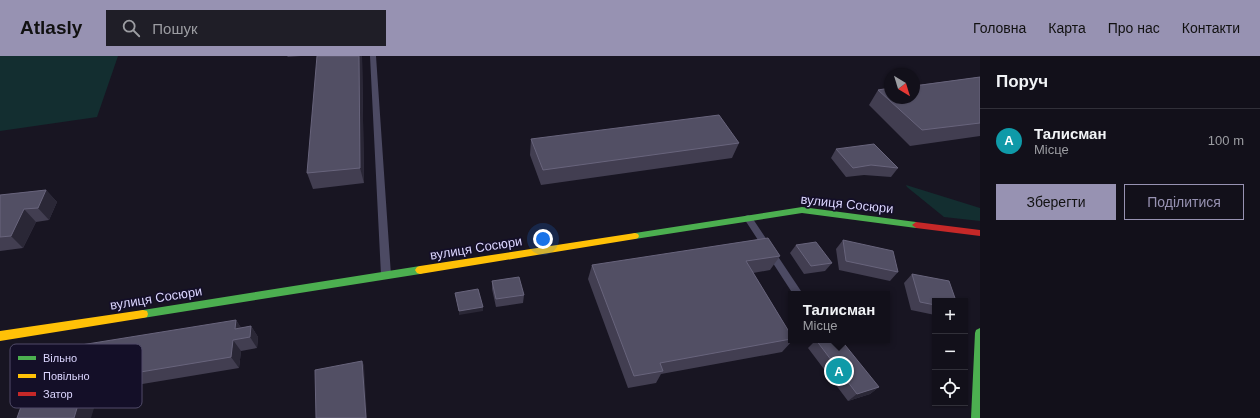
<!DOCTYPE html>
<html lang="uk">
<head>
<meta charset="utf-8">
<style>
  :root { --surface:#12101a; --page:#1f1e27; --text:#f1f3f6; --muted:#9c9da2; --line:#313039; --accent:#9792b2 }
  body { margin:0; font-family:Helvetica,sans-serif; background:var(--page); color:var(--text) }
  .controls { position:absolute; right:12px; bottom:12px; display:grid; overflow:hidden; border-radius:0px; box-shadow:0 1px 3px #0004 }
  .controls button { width:36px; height:36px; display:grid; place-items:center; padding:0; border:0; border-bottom:1px solid var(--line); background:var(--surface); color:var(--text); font:20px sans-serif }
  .compass { position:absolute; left:884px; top:12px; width:36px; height:36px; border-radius:50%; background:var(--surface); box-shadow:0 1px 3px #0004; rotate:142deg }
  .you { position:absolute; left:543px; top:183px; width:14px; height:14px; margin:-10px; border:3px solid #fff; border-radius:50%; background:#1a73e8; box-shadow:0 0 0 6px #1a73e833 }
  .badge { display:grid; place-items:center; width:26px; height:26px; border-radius:50%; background:var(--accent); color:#fff; font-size:13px; font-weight:700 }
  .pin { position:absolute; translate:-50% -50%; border:2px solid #fff; box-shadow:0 1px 4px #0006 }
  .popup { position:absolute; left:788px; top:235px; width:102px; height:52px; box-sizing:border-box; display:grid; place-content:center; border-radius:0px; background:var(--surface); filter:drop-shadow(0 1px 3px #0005); font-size:13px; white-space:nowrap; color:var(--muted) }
  .popup b { font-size:15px; color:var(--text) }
  .popup::after { content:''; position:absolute; left:50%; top:100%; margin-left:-8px; border:8px solid transparent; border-top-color:var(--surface) }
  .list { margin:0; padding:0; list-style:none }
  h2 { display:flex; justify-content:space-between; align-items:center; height:52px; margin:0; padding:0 16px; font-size:17px }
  h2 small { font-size:13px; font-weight:400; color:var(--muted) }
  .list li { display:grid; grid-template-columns:26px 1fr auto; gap:12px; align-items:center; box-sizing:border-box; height:64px; padding:0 16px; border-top:1px solid var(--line) }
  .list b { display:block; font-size:15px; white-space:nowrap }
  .list p { margin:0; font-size:13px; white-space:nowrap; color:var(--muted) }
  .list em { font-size:13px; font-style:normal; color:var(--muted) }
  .actions { display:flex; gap:8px; padding:12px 16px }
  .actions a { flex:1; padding:9px 0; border:1px solid var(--accent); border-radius:0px; text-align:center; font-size:14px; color:var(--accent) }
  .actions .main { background:var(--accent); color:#111 }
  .icon { flex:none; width:22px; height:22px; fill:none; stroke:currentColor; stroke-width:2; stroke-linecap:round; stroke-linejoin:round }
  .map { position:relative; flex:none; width:980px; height:362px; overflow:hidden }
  header { display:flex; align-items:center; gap:24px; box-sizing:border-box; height:56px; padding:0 20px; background:var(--accent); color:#111 }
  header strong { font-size:19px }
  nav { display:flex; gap:22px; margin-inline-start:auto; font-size:14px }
  .search { width:280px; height:36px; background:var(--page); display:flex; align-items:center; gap:10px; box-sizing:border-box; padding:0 14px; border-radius:0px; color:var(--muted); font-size:15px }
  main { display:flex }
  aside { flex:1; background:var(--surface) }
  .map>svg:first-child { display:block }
  .green { fill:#132e30 }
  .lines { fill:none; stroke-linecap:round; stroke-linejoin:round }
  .lane { fill:#4c4a63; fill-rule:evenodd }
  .fast { fill:#4caf50; fill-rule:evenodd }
  .slow { fill:#ffc107; fill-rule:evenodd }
  .jam { fill:#c62828; fill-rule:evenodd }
  .wall { fill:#423e51 }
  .shaded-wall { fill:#2a2736 }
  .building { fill:#524f64; stroke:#68647c }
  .labels { text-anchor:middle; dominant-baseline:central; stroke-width:3.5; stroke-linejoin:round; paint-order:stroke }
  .street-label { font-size:13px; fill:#dcd6ff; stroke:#140f28 }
  .key { fill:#140f28; stroke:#504b68; stroke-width:1 }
  .key-label { font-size:11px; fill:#dcd6ff }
</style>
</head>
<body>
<header>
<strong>Atlasly</strong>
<div class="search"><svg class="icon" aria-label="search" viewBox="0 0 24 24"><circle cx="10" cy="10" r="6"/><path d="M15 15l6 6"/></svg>Пошук</div>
<nav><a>Головна</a><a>Карта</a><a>Про нас</a><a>Контакти</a></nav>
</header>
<main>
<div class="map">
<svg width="980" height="362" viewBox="0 0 980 362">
  <rect width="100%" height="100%" fill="#181522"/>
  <path class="green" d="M0,0H118L97,61L0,75Z
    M906,129L980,152V165L944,161L907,131Z"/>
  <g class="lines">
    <path class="lane" d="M370,0H376L391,219L389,222L386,223L383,222L381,219Z
      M748,159L751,160L803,238H793L745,164L744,162L745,160Z"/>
    <path class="fast" d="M802,151L916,166L920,169L916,172L802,157L635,183L632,182L631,180L632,178L635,177Z
      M420,210L423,211L425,214L423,217L420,218L143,262L139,261L138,258L139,255L143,254Z
      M980,272V362H971L975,277L976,274Z"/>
    <path class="slow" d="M635,177L638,178L639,180L638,182L635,183L420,218L417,217L415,214L417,211L420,210Z
      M143,254L147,255L148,258L147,261L143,262L0,285V275Z"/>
    <path class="jam" d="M916,166L980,174V180L916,172L912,169Z"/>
  </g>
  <path class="wall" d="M287,0H301L288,1Z
    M362,0L364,127L313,133L307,117Z
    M980,21V80L910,90L869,49L878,34Z
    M531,83L739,87L732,102L541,129L530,99Z
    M836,93L898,112L891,121L864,119L846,121L831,102Z
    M46,134L57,146L49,164L36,166L23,192L0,195V139Z
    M843,184L898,216L890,225L839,214L836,193Z
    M796,189L832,207L825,215L804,218L790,197Z
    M780,200L770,214L753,217L791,279V284H793L782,296L661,318L656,327L628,332L588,223L592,209Z
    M912,218L935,245V259L911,254L904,227Z
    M492,225L524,239L523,247L496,251L492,233Z
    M236,264L241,272L251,270L258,281L257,292L241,295L239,312L82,338L68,328Z
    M816,284L879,331L870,338L848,345L808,292Z"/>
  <path class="shaded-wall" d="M359,0H362L364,127L360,112Z
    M46,134L57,146L49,164L38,152Z
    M24,153L36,166L23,192L11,180Z
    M483,251V255L459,259V255Z
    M236,264L244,276L235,273Z
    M251,270L258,281L257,292L250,281Z
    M233,284L241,295L239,312L231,301Z
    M362,305L364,309L367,362H366Z
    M879,331L870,338L848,345L857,338Z
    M81,339L95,349L91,362H74Z"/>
  <path class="building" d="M317,0H359L360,112L307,117Z
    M980,21V67L922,74L878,34L890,32V42H914V30Z
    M719,59L739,87L543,114L531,83Z
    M874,88L898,112L871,109L853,112L836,93Z
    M46,134L38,152L24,153L11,180L0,181V139Z
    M768,182L780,200L746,205L791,279V283L660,307L663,315L634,320L592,209Z
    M843,184L893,195L898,216L846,205Z
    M816,186L832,207L811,210L796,189Z
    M912,218L949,225L956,245H935V249L920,246Z
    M519,221L524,239L496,243L492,225Z
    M478,233L483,251L459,255L455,237Z
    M236,264L235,273L251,270L250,281L233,284L231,301L68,328L81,289Z
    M816,284H841L879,331L857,338Z
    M362,305L366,362H316L315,314Z
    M81,339L74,362H17L22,348Z"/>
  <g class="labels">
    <g class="street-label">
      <text transform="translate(847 148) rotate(6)">вулиця Сосюри</text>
      <text transform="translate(476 192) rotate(-9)">вулиця Сосюри</text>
      <text transform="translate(156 242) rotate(-9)">вулиця Сосюри</text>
    </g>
  </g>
  <rect x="10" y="288" width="132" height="64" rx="6" class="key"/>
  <rect x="18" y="300" width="18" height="4" fill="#4caf50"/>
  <rect x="18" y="318" width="18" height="4" fill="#ffc107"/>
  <rect x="18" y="336" width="18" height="4" fill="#c62828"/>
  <g class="key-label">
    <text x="43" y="306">Вільно</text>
    <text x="43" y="324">Повільно</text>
    <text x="43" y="342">Затор</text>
  </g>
</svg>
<div class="controls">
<button>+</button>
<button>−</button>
<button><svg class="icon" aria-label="locate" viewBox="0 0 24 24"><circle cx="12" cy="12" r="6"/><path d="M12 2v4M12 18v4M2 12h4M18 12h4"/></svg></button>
</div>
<svg class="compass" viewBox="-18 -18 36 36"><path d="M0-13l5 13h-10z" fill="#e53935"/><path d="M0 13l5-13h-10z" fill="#9c9da2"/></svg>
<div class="you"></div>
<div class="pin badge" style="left:839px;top:315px;background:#0f9aa8">A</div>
<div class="popup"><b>Талисман</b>Місце</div>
</div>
<aside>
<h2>Поруч<small></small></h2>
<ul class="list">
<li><span class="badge" style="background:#0f9aa8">A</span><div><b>Талисман</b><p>Місце</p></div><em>100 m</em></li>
</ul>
<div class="actions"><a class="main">Зберегти</a><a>Поділитися</a></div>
</aside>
</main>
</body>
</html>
